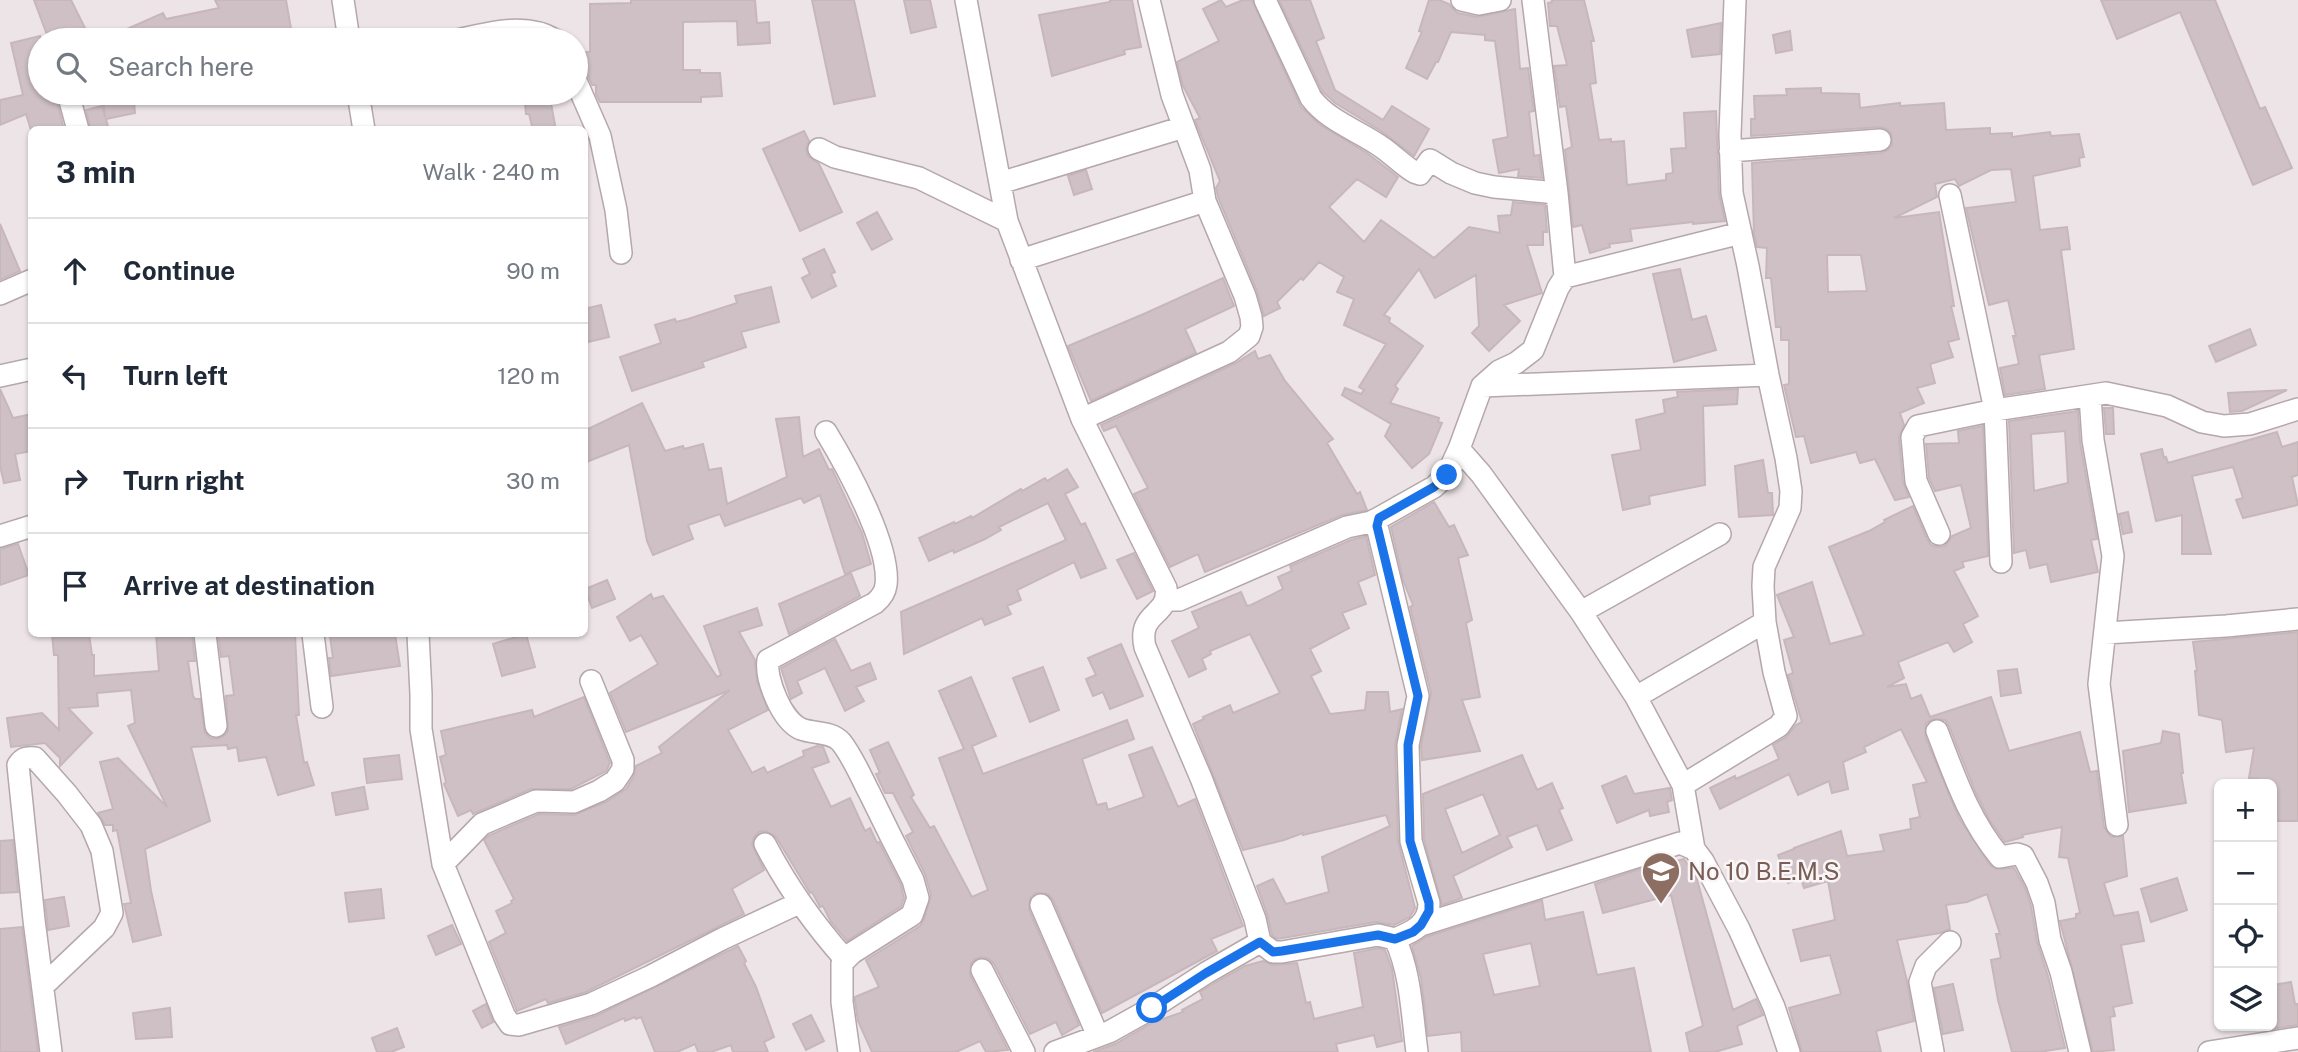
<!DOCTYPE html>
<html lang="en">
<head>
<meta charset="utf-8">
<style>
  :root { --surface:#fff; --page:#f6f6f7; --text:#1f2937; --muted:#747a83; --line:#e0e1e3 }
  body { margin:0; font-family:"Public Sans",sans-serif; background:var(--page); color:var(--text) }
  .controls { position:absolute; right:21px; bottom:21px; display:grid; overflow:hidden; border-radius:10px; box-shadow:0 2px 5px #0004 }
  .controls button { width:63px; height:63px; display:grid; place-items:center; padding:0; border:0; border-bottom:2px solid var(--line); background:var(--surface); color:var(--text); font:35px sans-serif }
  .stop { position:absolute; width:21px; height:21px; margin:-16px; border:5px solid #1a73e8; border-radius:50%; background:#fff }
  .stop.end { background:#1a73e8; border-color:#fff; box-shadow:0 2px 7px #0008 }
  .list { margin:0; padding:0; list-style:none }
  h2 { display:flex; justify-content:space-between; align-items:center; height:91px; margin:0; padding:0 28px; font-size:30px }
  h2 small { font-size:23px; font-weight:400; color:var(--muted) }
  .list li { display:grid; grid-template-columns:46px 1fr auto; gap:21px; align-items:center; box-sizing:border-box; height:105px; padding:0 28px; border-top:2px solid var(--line) }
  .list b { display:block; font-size:26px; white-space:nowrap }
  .list em { font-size:23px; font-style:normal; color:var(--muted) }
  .icon { flex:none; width:38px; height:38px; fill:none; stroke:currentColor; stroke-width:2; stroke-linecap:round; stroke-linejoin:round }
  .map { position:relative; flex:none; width:2298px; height:1052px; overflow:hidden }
  .search { position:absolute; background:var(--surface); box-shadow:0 2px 5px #0004; left:28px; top:28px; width:560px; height:77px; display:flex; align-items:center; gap:18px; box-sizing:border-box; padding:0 24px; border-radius:38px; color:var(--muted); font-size:26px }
  .panel { position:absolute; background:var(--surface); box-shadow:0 2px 5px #0004; left:28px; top:126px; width:560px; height:511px; border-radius:10px }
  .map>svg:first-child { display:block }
  .building { fill:#cec0c5; stroke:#c7b7bb; stroke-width:2; fill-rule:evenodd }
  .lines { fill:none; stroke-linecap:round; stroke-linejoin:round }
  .minor-casing { stroke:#b5a7aa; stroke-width:24 }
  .minor { stroke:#fff; stroke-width:21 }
  .route { stroke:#1a73e8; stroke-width:9 }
  .labels { text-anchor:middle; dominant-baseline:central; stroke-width:5; stroke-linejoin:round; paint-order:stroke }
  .education-label { font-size:24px; fill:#785e54; stroke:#faf5f7; text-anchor:start }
</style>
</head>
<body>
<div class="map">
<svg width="2298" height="1052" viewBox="0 0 2298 1052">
  <rect width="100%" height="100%" fill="#ede4e7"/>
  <path class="building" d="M34,0H71L91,40H49Z
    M215,0H286L293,40H102L163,13L166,19L219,8Z
    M631,0H755L757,23L769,22L770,43L738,45L737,21L683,22V70H700V73H720L722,96L701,97V102H600L596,94V85H592L588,75L580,69V52H590V4L631,3Z
    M812,0H854L875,96L834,104Z
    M904,0H930L936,27L911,33Z
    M1110,0H1132L1141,47L1124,50L1125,54L1052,76L1039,15L1110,2Z
    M1221,0L1226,7L1243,0H1252L1301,107L1319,124L1367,153L1398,177L1386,197L1357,179L1329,207L1364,242L1381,220L1434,258L1469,227L1500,233L1498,216L1511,215L1513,202L1545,205L1547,232H1543V245H1527L1542,293L1504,305L1520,321L1489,351L1472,333L1479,326L1476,275L1435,298L1419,269L1384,315L1390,318L1389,322L1423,346L1395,386L1398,389L1390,403L1439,418L1438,422L1442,423L1429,454L1412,468L1385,436L1391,424L1342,395L1345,388L1361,394L1364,390L1359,387L1386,344L1344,325L1354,299L1337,292L1344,277L1319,262L1303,280L1301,278L1277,302L1280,308L1264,316L1257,291L1218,197L1216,188L1220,181L1196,123L1195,120L1200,118L1183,86L1177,62L1219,41L1203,9Z
    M1279,0H1310L1324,38L1316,41L1335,90L1383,120L1392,106L1429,129L1414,156L1381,131L1335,103L1322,91Z
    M1429,0H1439L1449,4L1453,9L1458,13L1477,17L1515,9L1520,69L1528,68L1534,111L1529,112L1534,156L1539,155L1542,178L1518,176L1519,169L1499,173L1493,140L1508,137L1495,41L1485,40V35L1451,32L1438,62H1436L1427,79L1406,68L1422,32L1419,31Z
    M1552,0H1584L1594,41H1591L1596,83L1590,84L1599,140L1611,139V142L1624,141L1627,185L1666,180V174L1673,173L1671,149L1686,148L1684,113L1716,111L1719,194L1725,221L1693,224V222L1630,229L1632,241L1609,244L1610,247L1590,253L1582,225L1573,227L1565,150L1572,147L1566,106L1560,107L1554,66L1567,65L1557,26H1550L1548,3L1552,2Z
    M2101,0H2215L2260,109L2265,107L2292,168L2253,185L2180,12L2117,39Z
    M1721,23L1720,54L1692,57L1687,30Z
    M1790,31L1792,50L1776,53L1773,35Z
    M40,36V93H55L64,130H31L26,114L0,125V100L23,95L11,43Z
    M1821,88V93L1859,94L1860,108L1900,103V106L1944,103L1946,130L1990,128V134L2012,133V137L2050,132L2051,136L2079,134L2084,157L2079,158L2080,166L2033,176L2040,230L2067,227L2070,249L2061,250L2074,349L2039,355L2045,389L2005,395L2000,368L2019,364L2013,336H2016L2008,300L1989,305L1966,208L2016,202L2011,169L1991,170L1959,186L1955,179L1935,184L1937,197L1894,218L1939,212L1954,306H1951L1959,339L1948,342L1953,357L1930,364L1935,383L1917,388L1924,403L1900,413L1904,425L1899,438L1903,482L1909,497L1895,500L1875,459L1860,463L1856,452L1811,463L1804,436L1796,437L1784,385L1789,384V340H1781V327H1776L1771,278H1766L1767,248L1757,247L1754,234L1752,163L1881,153L1888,150L1892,145L1891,133L1886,129L1880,127L1751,136V119H1755L1754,96L1787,95L1786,89ZM1827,255H1861L1867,291L1828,292Z
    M103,93H133L135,113L106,119L109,130H91L86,110L102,106L105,117Z
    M524,93H549L556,130H533L529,114H526Z
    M804,131L809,141L806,149L808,156L819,164L842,212L800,231L763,149Z
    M1086,170L1092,189L1074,195L1068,176Z
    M877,212L892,239L872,250L857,223Z
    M0,224L20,271L0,280Z
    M824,249L835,272L831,274L836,286L812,298L802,278L810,274L803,259Z
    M1680,269L1692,320L1706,316L1716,350L1674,362L1653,274Z
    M1223,278L1234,306L1185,329L1196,353L1091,401L1068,346L1146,313Z
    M771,287L779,322L741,332L746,347L702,362L704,367L632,391L620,357L661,343L655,325L675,319L676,322L688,319L737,303L735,296Z
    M601,305L609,337L584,343V309Z
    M2250,329L2256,345L2216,362L2209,346Z
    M1255,351L1258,359L1270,355L1285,381L1333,439L1327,443L1357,494L1360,492L1367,510L1342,515L1205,572L1198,554L1170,567L1134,494L1148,488L1116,426L1104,431L1101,425L1234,364Z
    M0,389L13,418L32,414V451L15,454L20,480L4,483L0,466Z
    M1738,389L1737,404L1703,406L1705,485L1649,496L1650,504L1623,510L1612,455L1641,450L1636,420L1665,413L1663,400L1678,397L1677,392Z
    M2287,390L2242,411L2230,412L2228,393Z
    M642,403L665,451L683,446L684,449L703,444L709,470L721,468L727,504L787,477L776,419L799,417L803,457L819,449L829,470L832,469L862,533L871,564L845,574L820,495L804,503L801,498L725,526L720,514L688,525L693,539L653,555L647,541L629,445L584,463V431Z
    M2104,408H2113L2114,434H2106Z
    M2078,411L2080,442L2097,539L2091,540L2098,572L2051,582L2047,564L2030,568L2026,550L2014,553L2009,421ZM2065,431L2068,483L2034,491L2031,434Z
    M1983,426L1988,556L1962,562L1964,567L1954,571L1978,616L1963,624L1972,642L1954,652L1948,642L1898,662L1904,678L1887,687L1906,684L1911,699L1921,695L1930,717L1991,697L2009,751L2080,732L2090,772L2097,771L2104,827L2111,837L2123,836L2127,876L2104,883L2114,916L2138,912L2144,941L2121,945L2132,1003L2113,1007L2115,1016L2110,1017L2114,1050L2093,1052L2060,921L2076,918V914L2080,913L2068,858L2059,857L2062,827L2022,835L2023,837L2005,842L1990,821L1975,791L1949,726L1945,720L1933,719L1926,723L1925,736L1959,818L1990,865L1996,869L2014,868L2025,888L2031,906L2037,942L2048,976L2065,1048L2039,1052H2012L1998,1000L1991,960L2001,958L1996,934H2000L1987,894L1967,902L1946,905L1950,929L1940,933L1897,940L1907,981L1914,1021L1876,1031L1881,1052H1802L1789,1008L1841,994L1830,955L1801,961L1793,930L1835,920L1828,881L1804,888L1801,879L1788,883L1778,855L1794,849V848L1841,831L1847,856L1884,851L1880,835L1911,829L1910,819L1920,817L1913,785L1927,782L1901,729L1864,747L1866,752L1843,762L1848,789L1832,793L1829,781L1798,795L1789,774L1720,809L1710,788L1735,776L1736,779L1779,759L1773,745L1786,737L1796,725L1802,722L1788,675L1793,673L1784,640L1794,637L1777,595L1812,582L1830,644L1864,635L1829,547L1869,531L1885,522L1884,520L1913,506L1927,539L1931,545L1937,547L1945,546L1952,536L1971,528L1961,485L1935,491L1929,478L1926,444L1959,443L1958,431Z
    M2277,432L2282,447L2298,442V475L2292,477L2298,505L2243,518L2236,500L2243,498L2233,467L2192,476L2211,554H2182V515L2156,521L2141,454L2162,449L2164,458L2166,457L2168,463Z
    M1763,460L1768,493H1772L1773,515L1739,517L1735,466Z
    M1067,469L1078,487L1065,494L1081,525L1085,523L1106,568L1081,578L1074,562L1017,590L1021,600L1007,606L1011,614L985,625L982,618L904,654L901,612L1066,540L1048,503L999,527L1001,530L985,539L954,553L953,550L929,561L919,538L954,522L955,524L971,516L972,518L1021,489L1022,491L1045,478L1047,481Z
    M1434,502L1449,527L1454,525L1468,555L1458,558L1472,620L1466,623L1480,697L1462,700L1480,751L1422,760L1421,746L1431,693L1410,607L1413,605L1403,580L1391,527Z
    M2128,512L2132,532L2123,534L2119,514Z
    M1366,536L1375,575L1358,582L1366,604L1342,613L1349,628L1310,649L1321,671L1311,676L1330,714L1365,710L1367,692H1388L1390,712L1402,709L1395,745L1398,841L1415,908L1410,917L1394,925L1376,922L1277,939L1272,935L1267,914L1257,886L1273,879L1286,904L1329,892L1322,857L1390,826L1386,815L1303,835V833L1284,840L1243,850L1193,724L1204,719L1203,717L1230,705L1233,713L1280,693L1250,634L1210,651L1211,654L1202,659L1206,669L1189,677L1172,641L1199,628L1192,612L1241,592L1247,606L1251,605L1283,589L1278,577L1292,571L1290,566L1351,540Z
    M18,544L29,575L0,585V549Z
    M1134,553L1153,591L1137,599L1117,560Z
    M851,573L860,596L789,634L779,604Z
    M607,580L615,599L592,608L585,589Z
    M651,594L653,599L663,596L717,677L721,675L704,626L757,608L762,625L739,632L755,660L757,681L768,710L728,730L752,773L764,767L767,773L804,756L803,751L817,746L823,747L829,762L812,768L831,807L850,798L865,831L870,828L877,843L879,842L901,885L904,898L901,906L847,941L831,922L823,906L820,907L812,892L810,893L776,837L766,831L759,832L754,837L752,844L764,870L732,889L744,914L586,992L548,1003L546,999L517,1011L489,942L506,933L496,911L512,903L511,901L514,899L484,840L490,835L539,814L574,815L606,802L626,789L634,776L636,766L662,753L659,747L730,690L626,732L610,693L658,664L641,635L630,641L617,617Z
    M2298,632V821H2272V784H2256L2257,779L2249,778L2254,748L2226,752L2222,720L2199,715L2195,671H2197L2193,642Z
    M52,634H89L92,655H94V676L159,671L156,634H192L195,661H188L193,696L195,699H200L205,733L210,738L217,739L224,736L228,731L226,696L234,695L229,656L221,657L218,634H255V635L295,634L299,715H296L304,763L307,762L314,785L278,795L266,757L239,761L237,747L228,749L227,745L191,747L210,821L145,849L151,891L161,935L133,942L124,904L131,903L117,830L113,831V825H105L98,813L113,809L100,762L118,758L167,807L128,726L135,723L131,690L97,693L98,706L68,708L92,733L60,766V758L45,743L11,747L7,718L42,713L59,730L58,655H54Z
    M347,634H395L400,666L331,676L329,658H333L330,636Z
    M526,634L535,667L502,676L493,644Z
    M835,639L851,671L870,663L876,679L856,687L864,701L845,711L825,668L797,681L802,693L791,699L781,668Z
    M1121,644L1143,696L1110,709L1103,692L1093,696L1086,679L1096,675L1088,658Z
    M1043,667L1059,710L1030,722L1013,678Z
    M2017,669L2021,693L2001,696L1998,671Z
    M971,677L996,736L972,746L983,774L1127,720L1134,739L1082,759L1097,805L1106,803L1108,810L1144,797L1129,755L1152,747L1178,807L1195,799L1243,926L1211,939L1217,951L1102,1013L1053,900L1048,894L1036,893L1030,898L1029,910L1079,1025L1062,1035L1056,1022L1030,1034L994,964L989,959L982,957L975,959L971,963L970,975L1008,1050L986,1052L980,1041L956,1052H872L858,1021L855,1001V997L879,987L866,960L920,926L924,919L931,895L925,874L906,836L913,832L893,793H885L876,774L880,773L870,750L888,742L914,795L911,797L930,828L934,826L972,897L988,890L939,758L964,749L939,691Z
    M584,697L610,763L606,771L571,789H531L473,814L471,810L458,816L444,784L446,782L440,757L446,755L441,731L532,710L534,717Z
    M2163,731L2179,734L2183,773H2181L2186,803L2129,812L2123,751L2161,743Z
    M399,755L402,779L367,783L364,759Z
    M1522,755L1537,790L1552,783L1563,808L1559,810L1572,840L1547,850L1537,825L1507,837L1512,847L1453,876L1462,898L1442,905L1424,839L1423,794ZM1483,794L1500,835L1462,853L1445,809Z
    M1626,776L1634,794L1670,788L1672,800L1667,802L1669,812L1650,816L1649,810L1617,823L1602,786Z
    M364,787L368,809L336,815L332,793Z
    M13,840L18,892L0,893V841Z
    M1684,859L1696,876L1733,1010L1756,999L1763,1015L1737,1026L1742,1044L1715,1052H1690L1686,1033L1703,1026L1671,895L1603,913L1595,884L1643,868L1644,870Z
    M2177,878L2187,910L2151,922L2141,889Z
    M381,889L384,918L349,922L345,893Z
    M64,897L69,926L48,930L45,900Z
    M1542,900L1545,920L1583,912L1597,975L1634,968L1651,1052H1462L1461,1032L1428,1036L1421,978L1412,946L1426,937ZM1531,943L1540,986L1494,995L1483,954Z
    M452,925L461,944L436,955L428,936Z
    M22,927L38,1052H0V929Z
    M738,946L746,961L744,963L756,987L774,1037L764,1042L768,1052H733L731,1045L711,1052H698L695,1044L677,1052H655L641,1017L636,1019L635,1017L625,1021L624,1018L566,1044L559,1027L596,1016Z
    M1378,948L1385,950L1392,969L1402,1041L1377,1047L1374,1035L1336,1044L1338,1052H1093L1115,1044L1154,1022L1183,1012L1182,1010L1203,999L1200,992L1213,984L1245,966L1263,961L1273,965L1297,963L1306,1003L1310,1002L1314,1019L1363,1007L1354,953Z
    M2291,982L2295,1004H2298V1025L2272,1029V985Z
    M1953,984L1963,1030L1943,1034L1934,988Z
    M486,1004L493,1022L482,1028L473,1011Z
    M170,1008L172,1037L136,1039L133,1013Z
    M811,1015L824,1041L806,1050L793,1024Z
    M397,1028L404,1047L391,1052H377L372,1038Z"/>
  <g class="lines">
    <g class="minor-casing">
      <path id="minor" d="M343,0L349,40
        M966,0L1007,221L1082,419L1166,588C1170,617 1137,611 1145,647L1201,778L1255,919L1260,942L1273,952H1282L1378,935L1395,939C1411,973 1412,1015 1417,1052
        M1265,0L1311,98C1329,122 1360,131 1383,148C1394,156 1403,165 1414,172L1420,174L1430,160L1451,173L1475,183L1494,187L1557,193
        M1462,0L1479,4L1500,0
        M457,40C488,33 527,22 555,40
        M576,81L600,136L616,210L621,253
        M68,93L78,130
        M358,93L364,130
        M819,149L835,157L919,178L1007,221
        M1730,151L1880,140
        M1000,183L1184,127
        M1950,195L1995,410L2001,562
        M1021,260L1205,201
        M1565,277L1741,233
        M0,294L32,280
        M0,376L32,369
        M1482,386L1768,375
        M2090,396L2093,440L2113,556L2099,684L2117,825
        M1082,419L1229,352L1249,336L1252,327L1251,317L1245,296L1205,201L1200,170L1172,95L1149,0
        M826,432C846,465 891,546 886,585C885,593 881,598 875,603L768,660C765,679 782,721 801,729C814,734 831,731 841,742C853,757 861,777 870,794C884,823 898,851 913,880L918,898L912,915L852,953L842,963V1002L849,1052
        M1459,449L1481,474L1581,612L1636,697L1683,785L1694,849
        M1939,534L1916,481L1912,437L1918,426L1995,410L2106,393L2167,406L2202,422L2224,426L2250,424L2298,409
        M0,536L32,526
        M1166,600H1179L1347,527L1371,522L1379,518
        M1581,612L1720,534
        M2105,633L2226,626L2298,619
        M205,634L216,726
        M313,634L322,707
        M418,634L421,694V729L443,864L504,1015L510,1024L519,1025L591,1004L651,976L722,939L799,903
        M1636,697L1765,622
        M1937,731C1955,777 1968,818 2000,857L2017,854L2023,856L2037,883L2044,903L2050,940L2061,972L2080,1052
        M1683,785L1779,726L1786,716L1774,672L1765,622L1763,586L1764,567L1790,508L1791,491L1786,458L1768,375L1748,266L1732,193L1730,135L1735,0
        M765,844C788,888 812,922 845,959
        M443,864L482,824L536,801L574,802L599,791L615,781L623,769V760L591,681
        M1041,905L1098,1036
        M1421,925L1680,843L1694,849L1703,861L1739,929L1774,1007L1789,1052
        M1395,939C1412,932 1429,925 1429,903L1411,841L1408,745L1418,696L1377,526L1379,518L1434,487L1447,475L1459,449L1482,386L1499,371L1516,363L1533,350L1558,288L1565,277L1557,193L1533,0
        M982,970L1024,1052
        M43,986L104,928L112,913L102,851L91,825L67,794L35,758C26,757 23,758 18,765L34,920L51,1052
        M1055,1052L1109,1032L1152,1008L1206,973L1260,942
        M1933,1052L1920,982L1926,966L1950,942
        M2209,1052L2298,1038"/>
    </g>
    <use href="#minor" class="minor"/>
  </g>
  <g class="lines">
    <path class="route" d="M1152,1008L1206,973L1260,942L1273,952L1282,951L1378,935L1395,939L1413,932L1421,925L1429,911V903L1410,841L1408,745L1418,696L1377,526L1379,518L1434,487L1447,475"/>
  </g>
  <defs>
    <g id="school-pin" transform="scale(2.0125)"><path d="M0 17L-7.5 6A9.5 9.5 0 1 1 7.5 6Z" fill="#8d6e63" stroke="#faf5f7"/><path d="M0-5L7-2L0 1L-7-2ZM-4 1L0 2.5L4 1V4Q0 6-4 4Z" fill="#fff"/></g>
  </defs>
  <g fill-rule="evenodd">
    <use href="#school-pin" x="1661" y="871"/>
  </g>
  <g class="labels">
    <g class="education-label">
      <text x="1688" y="871">No 10 B.E.M.S</text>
    </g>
  </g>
</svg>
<div class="controls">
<button>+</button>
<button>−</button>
<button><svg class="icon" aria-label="locate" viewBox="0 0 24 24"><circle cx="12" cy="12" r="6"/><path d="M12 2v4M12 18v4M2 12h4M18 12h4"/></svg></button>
<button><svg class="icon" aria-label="layers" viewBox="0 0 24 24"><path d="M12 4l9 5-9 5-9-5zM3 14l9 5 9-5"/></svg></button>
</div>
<div class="stop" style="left:1152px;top:1008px"></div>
<div class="stop end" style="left:1447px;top:475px"></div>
<div class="search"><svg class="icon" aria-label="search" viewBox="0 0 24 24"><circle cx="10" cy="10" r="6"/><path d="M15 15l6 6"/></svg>Search here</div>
<section class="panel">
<h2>3 min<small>Walk · 240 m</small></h2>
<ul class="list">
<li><svg class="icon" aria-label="ahead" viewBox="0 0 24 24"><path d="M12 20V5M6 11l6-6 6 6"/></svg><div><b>Continue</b></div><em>90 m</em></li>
<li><svg class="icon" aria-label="left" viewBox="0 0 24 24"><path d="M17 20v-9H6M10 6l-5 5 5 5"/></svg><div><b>Turn left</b></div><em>120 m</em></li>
<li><svg class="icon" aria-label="right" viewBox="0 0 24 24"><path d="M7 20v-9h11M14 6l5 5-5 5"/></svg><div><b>Turn right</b></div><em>30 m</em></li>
<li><svg class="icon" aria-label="arrive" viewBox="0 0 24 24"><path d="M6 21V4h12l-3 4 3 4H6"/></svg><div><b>Arrive at destination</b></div></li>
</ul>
</section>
</div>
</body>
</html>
